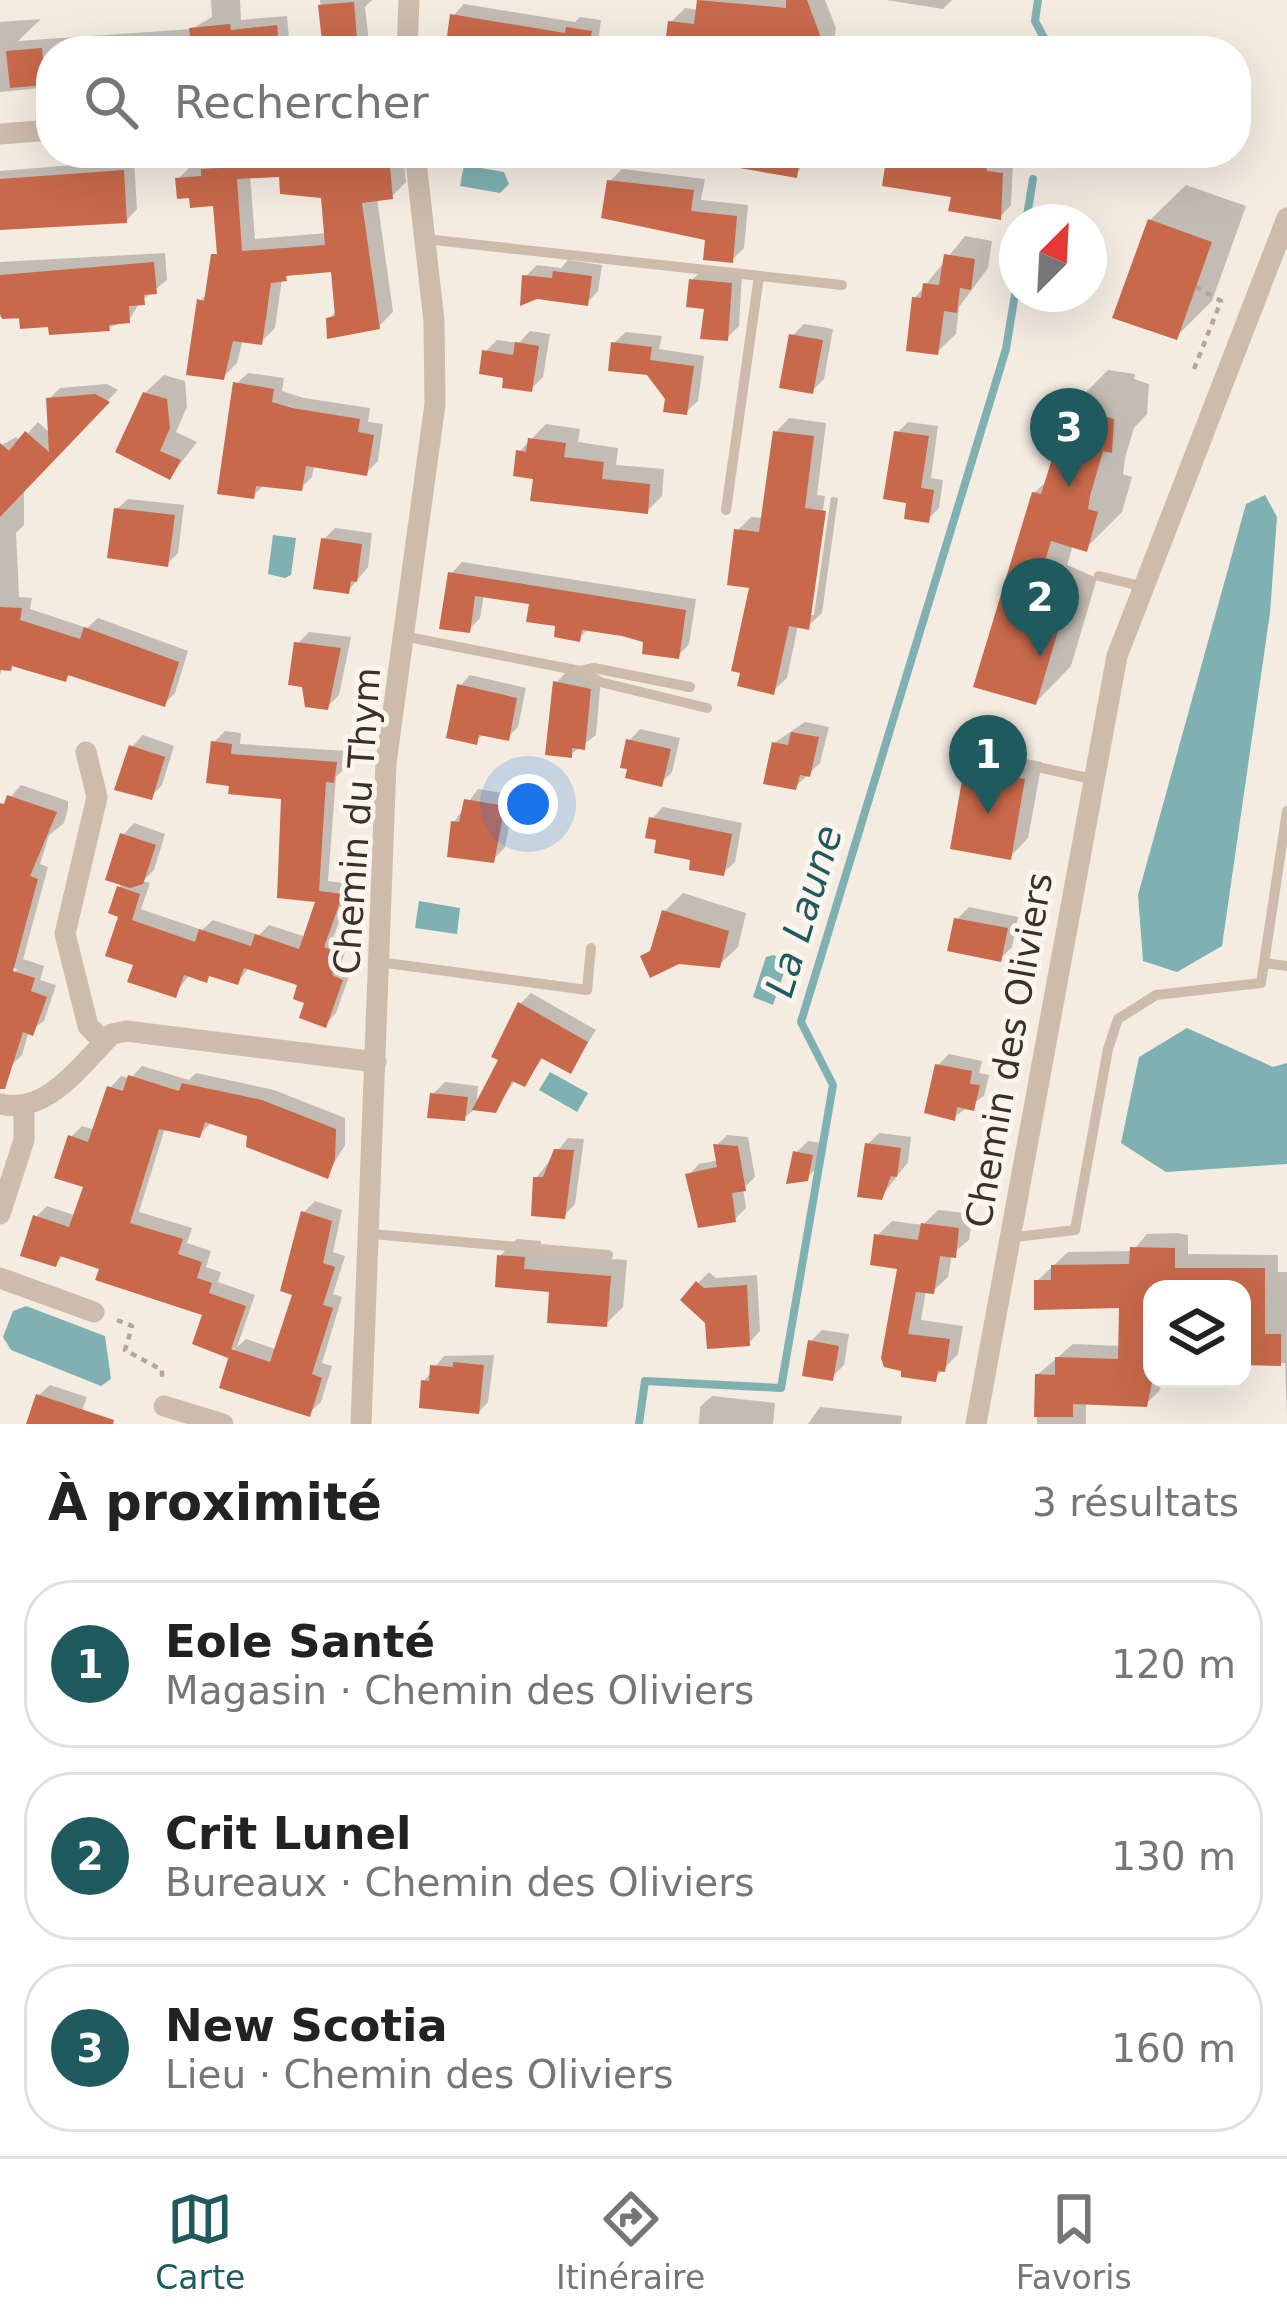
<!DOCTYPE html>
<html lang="fr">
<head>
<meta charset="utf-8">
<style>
  :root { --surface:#fff; --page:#f2f2f2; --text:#222; --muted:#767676; --line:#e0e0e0; --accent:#1f5a5e }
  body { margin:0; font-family:"DejaVu Sans",sans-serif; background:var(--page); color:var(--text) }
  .controls { position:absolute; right:36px; bottom:36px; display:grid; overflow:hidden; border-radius:24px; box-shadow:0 12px 48px #0002 }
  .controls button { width:108px; height:108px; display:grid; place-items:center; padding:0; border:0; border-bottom:3px solid var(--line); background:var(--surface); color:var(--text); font:60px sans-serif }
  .compass { position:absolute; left:999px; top:204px; width:108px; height:108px; border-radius:50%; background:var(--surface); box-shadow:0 12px 48px #0002; rotate:24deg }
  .you { position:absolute; left:528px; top:804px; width:42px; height:42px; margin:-30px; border:9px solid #fff; border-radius:50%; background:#1a73e8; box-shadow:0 0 0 18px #1a73e833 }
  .badge { display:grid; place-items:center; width:78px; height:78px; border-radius:50%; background:var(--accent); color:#fff; font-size:39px; font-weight:700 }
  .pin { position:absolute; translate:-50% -99px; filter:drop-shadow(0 3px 6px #0008) }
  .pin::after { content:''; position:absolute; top:63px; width:42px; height:36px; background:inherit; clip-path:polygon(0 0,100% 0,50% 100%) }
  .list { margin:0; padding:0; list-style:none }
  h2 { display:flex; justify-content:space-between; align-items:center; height:156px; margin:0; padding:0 48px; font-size:51px }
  h2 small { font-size:39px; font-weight:400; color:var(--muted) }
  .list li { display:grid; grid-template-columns:78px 1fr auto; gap:36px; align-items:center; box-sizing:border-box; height:168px; margin:0 24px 24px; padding:0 24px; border:3px solid var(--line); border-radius:48px }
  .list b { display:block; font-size:45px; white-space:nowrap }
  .list p { margin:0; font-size:39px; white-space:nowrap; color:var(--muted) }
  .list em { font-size:39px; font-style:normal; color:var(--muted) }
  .icon { flex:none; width:66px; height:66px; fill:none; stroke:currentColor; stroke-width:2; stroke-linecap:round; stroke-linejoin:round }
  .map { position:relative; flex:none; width:1287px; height:1424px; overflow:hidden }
  .search { position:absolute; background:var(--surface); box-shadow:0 12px 48px #0002; left:36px; right:36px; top:36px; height:132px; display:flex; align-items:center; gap:30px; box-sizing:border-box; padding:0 42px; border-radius:48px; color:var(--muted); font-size:45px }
  .sheet { height:732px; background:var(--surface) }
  nav { display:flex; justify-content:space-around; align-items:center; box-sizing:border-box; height:168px; border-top:3px solid var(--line); background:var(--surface); font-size:33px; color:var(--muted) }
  nav a { display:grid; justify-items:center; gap:6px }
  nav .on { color:var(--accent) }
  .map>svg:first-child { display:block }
  .water { fill:#7fb0b2 }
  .shadow { fill:#0003; fill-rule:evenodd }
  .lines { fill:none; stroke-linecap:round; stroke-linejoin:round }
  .stream { stroke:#7fb0b2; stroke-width:8 }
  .building { fill:#c8694b; fill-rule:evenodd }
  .path { stroke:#b9a596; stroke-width:4.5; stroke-dasharray:6 6; stroke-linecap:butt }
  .lane { stroke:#cdbbac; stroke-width:10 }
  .street { stroke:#cdbbac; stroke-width:21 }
  .labels { text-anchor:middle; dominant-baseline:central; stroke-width:10; stroke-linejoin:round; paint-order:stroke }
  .street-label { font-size:36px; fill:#3b302b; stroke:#fbf5ee }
  .water-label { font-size:39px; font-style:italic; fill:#1f5a5e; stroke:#fbf5ee }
</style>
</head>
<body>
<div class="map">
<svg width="1287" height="1424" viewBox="0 0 1287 1424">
  <rect width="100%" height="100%" fill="#f4ebe1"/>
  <path class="water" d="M464,165L504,172L509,184L500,193L460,186Z
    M1265,495L1277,517L1270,613L1222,946L1177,972L1143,961L1138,895L1246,504Z
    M273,535L296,538L291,575L285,578L268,574Z
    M419,901L460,908L457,934L415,928Z
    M774,955L787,964L773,1005L753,997L766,957Z
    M1187,1028L1273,1067L1287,1063V1164L1166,1172L1121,1143L1139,1057Z
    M550,1072L588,1093L577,1112L539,1090Z
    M26,1306L105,1336L111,1379L101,1386L11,1350L3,1337L13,1311Z"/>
  <path class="shadow" d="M211,0H240L241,20L287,16L290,51H51V87L0,92V22L41,19L18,41L192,29L212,17Z
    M320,0H372L365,7L369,43L361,51H326Z
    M700,0H825L836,28L833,46L829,51H683L671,22L685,8L699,10Z
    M886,0H952L943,9Z
    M464,4L575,22L580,17L601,20L598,43L591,51H471L453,16Z
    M230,153H403L406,182L391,197L377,198L393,312L379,326L329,319L337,310L333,269L291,272L282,279L275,328L261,342L243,339L237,363L223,377L200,301L208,293L220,250L215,203L192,195L178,179L192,165L210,164ZM282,174L324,195L327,233L255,239L250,176Z
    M732,153H811L796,175Z
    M898,153H996L998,160L1013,162L1011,205L1000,217L889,161Z
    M134,160L137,209L126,221L0,228V171Z
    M622,169L705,179L701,200L748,205L744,248L732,260L708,238L610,181Z
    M1186,185L1246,206L1212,301L1176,337L1150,220Z
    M965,236L992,241L988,268L959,307L956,334L937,352L915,298Z
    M165,253L167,280L140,302L129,320L108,328L0,317V262Z
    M568,260L602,265L598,291L587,303L525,277L537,265L561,268Z
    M704,268L742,272L739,326L727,338L692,280Z
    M804,324L833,329L824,379L812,391L792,336Z
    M530,331L550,334L543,377L531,389L507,375L485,352L497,340L519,343Z
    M626,332L662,336L659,349L704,356L698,401L686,412L614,343Z
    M1108,370L1135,374L1134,379L1149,384L1147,414L1134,428L1125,458L1123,474L1132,477L1122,512L1086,548L1073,545L1067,565L1097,578L1071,666L1036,702L976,685L1034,493L1049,479L1072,406Z
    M248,373L284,378L282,391L304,398L370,408L368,422L383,424L378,461L366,473L314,465L312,477L301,488L265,484L253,496L236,384Z
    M164,375L185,381L187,407L176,432L197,442L170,477L119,451L145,393Z
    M107,384L118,390L24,487V525L16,533L19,597L32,598L30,609L87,628L98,618L188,651L175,693L164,704L71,673L65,679L4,660L0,675V446L16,437L21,441L38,422L51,434L49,399L60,388Z
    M789,418L826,423L817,495L825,496L808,615H814L831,497L838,498L822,613L808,626L798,625L787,678L773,691L737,531L751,517L764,518L776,432Z
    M908,422L938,426L931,478L943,480L939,508L928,519L909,500L897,433Z
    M546,424L580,429L578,442L618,448L616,465L664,469L662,496L647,511L519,452Z
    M128,499L184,505L178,553L167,564L117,509Z
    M335,528L372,533L368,567L348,591L324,539Z
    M462,562L696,599L689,644L678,656L646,640L589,628L579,638L532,601L484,594L480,618L469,630L451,574Z
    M309,632L351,637L339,695L327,707L297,644Z
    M567,671L601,678L596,735L570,755L556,683Z
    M470,675L526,688L518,727L508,737L485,733L476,741L460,686Z
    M805,722L829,727L820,763L795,787L774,743Z
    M640,729L680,738L672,772L661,783L629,741Z
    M225,731L241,733L240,744L346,751L344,769L336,777L328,881L352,884L334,936L349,942L341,963L352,968L336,1013L325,1025L301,983L250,967L237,982L212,973L206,980L190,974L175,994L137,963L119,887L124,882L123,835L134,823L165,834L154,870L143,881L150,883L141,909L202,930L213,920L259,935L269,925L306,937L319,899L284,796L214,742Z
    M143,735L174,746L162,785L151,797L132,747Z
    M986,752L1042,762L1028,838L1010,857L967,770Z
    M21,785L68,801V809L64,823L49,835L40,864L48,867L23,959L44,966L40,980L56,985L44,1021L29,1031L22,1055L10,1067L0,1063V1011L17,969L0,963V809Z
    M478,789L515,795L505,847L493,860L454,822Z
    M663,807L742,823L735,862L723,873L659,838L652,819Z
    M683,893L746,913L738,947L719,965L644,956L655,945L665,911Z
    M969,907L1018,917L1012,947L1000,959L957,919Z
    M531,993L596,1030L571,1070L544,1056L525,1084L516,1079L495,1110L502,1059L520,1004Z
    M949,1054L982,1061L979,1073L989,1075L984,1096L954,1117L938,1065Z
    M142,1066L189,1080L196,1073L274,1090L345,1118V1145L327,1175L250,1134L210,1124L199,1135L165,1128L139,1212L192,1228L187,1243L211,1251L206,1267L221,1272L218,1282L255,1295L237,1347L246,1339L278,1350L296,1293L304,1212L315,1201L342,1210L333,1252L345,1256L333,1294L342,1297L322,1363L332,1366L321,1402L309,1413L223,1386L235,1347L228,1354L206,1313L65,1254L56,1263L36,1217L47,1206L77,1216L87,1185L71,1137L82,1126L95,1130L110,1088L121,1076L130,1079Z
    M445,1082L478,1086L476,1108L464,1118L433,1094Z
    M879,1133L911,1137L908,1162L881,1197L867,1145Z
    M727,1135L748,1137L755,1177L743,1189L746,1208L735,1219L689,1175L699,1164L719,1160L717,1145Z
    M568,1138L584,1139L575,1204L564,1216L536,1178Z
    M808,1141L823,1143L819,1166L806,1178L796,1153Z
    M938,1210L973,1214L969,1240L952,1254L948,1277L933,1291L926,1290L921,1320L963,1326L958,1354L935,1378L904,1374L901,1266L877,1236L892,1221L923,1225Z
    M1177,1233L1188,1235V1254L1278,1255V1272H1287V1418L1285,1363L1242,1362V1289H1152V1379H1206H1161L1160,1390L1146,1404L1086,1402V1424H1037V1375L1073,1344L1121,1346L1122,1305L1037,1281L1068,1252L1133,1251L1147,1234Z
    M517,1239L541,1241L540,1253L627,1260L623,1307L606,1324L500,1256Z
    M709,1272L716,1278L757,1275L760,1331L749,1343L698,1283Z
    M822,1330L849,1334L844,1365L832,1377L810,1342Z
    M494,1355L488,1402L478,1413L424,1381L444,1356Z
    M50,1385L87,1397L77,1424L38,1396Z
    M712,1396L775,1403L773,1424H699L700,1407Z
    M820,1407L902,1416L901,1424H808Z"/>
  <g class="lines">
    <path class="stream" d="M1038,0L1035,21L1051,51
      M1026,222L1033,179
      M639,1424L645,1381L781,1388L833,1085L801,1022L1006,349L1017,282"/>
  </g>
  <path class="building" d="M697,0L786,8V0H807L826,51H664L668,21L694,24Z
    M354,2L358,51H323L318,5Z
    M450,14L565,33L566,27L592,31L591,36L602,38L601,51H445Z
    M230,24L231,30L277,25L279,51H192L189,28Z
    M42,48L45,85L10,88L6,51Z
    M303,153V161L319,163L389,156L393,199L362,203L380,329L327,339L326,318L335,316L331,272L286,276L287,281L271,283L262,345L233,341L224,380L186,375L197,299L204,301L211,254H217L213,206L190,208L189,198L177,199L175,178L201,176V169L221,168L219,160ZM279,177L280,194L321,198L325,245L242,251L237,179Z
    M717,153H801L797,178L716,164Z
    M916,153H982L987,171L1003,173L1001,220L948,211L951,197L882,186L886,160L915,164Z
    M124,170L127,223L0,230V179Z
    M607,180L694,190L691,211L737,216L733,263L703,260L705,240L601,218Z
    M1148,219L1212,242L1177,340L1112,318Z
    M944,254L975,259L971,290L960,288L957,313L944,311L938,355L906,351L912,297L921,298L923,283L939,285Z
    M154,262L157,294L144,295L145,305L129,306L130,323L109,325L110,331L49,335L48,327L20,329L19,318L2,319L0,313V275Z
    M553,271L592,276L588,306L537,299L520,306L522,275L552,278Z
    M689,279L732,283L728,341L700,339L704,309L686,307Z
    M789,334L823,340L813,394L779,388Z
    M515,342L539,346L532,392L502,388L503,378L479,374L482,350L513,355Z
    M611,342L652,347L650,360L694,366L687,415L663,412L665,399L647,375L608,371Z
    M233,382L274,389L272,402L292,408L360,419L358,432L374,435L367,476L306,466L302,491L256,486L254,499L217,494Z
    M143,392L167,399L170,428L160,451L181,460L170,480L115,452Z
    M95,394L110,402L0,517V443L9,451L25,431L49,452L46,398Z
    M1069,405L1102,409L1100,415L1114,419L1112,453L1103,451L1090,496L1088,509L1098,512L1087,552L1051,541L1033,601L1063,614L1036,705L973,687L1032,492L1041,494Z
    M773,431L814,436L805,508L826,511L809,630L789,626L774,695L737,686L740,673L731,671L749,588L727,585L734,529L759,532Z
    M894,431L929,436L921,488L934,490L929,523L904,519L906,503L883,499Z
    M528,438L566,443L564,457L604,462L602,479L650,484L648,514L530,501L533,479L513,476L516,450L526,452Z
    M114,508L175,515L168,567L107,558Z
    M321,538L362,544L357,582L351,581L349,594L313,589Z
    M448,572L686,610L679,659L642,654L643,642L622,636L582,630L580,642L554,637L555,626L526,622L529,604L475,596L470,633L439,629Z
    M0,607L22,608L20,620L80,639L84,627L179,662L165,707L68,675L66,682L12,666L11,671L0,670Z
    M294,642L341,648L328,710L305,707L302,687L288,685Z
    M553,681L591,689L585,750L572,748V758L545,755Z
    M457,684L517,698L509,741L479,735L477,745L446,738Z
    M791,732L819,737L810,777L800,775L796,790L763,784L772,742L788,745Z
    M626,739L671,749L662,787L625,778L627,769L620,768Z
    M211,741L232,744L231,754L337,762L334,783L326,782L319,891L343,894L324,947L339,953L332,975L343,980L326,1028L299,1018L304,1003L293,999L297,985L244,968L238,985L209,976L207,983L184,975L176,998L127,982L133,965L105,956L118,917L108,913L117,886L140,894L132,920L195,942L199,929L251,946L255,934L299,949L315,902L277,898L281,799L228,794L229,786L206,783Z
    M129,745L165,757L152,800L114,790Z
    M964,769L1025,779L1011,860L950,849Z
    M7,795L57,812L30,876L38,879L13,971L35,978L31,991L47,997L33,1036L23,1032L5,1089H0V803L4,804Z
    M464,799L505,806L494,863L447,857L451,821L459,822Z
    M649,817L732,834L724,876L689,870L690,860L654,853L656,840L645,838Z
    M120,833L156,845L143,884L130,888L105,880Z
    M662,910L729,931L720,968L679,964L650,978L640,956L650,951Z
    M954,918L1008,928L1001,962L947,951Z
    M518,1002L588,1042L571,1074L541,1058L525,1087L512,1081L496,1113L472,1110L498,1060L491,1057Z
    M935,1064L972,1071L970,1084L980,1085L974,1111L957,1107L955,1121L924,1113Z
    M128,1075L179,1091L182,1083L262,1100L336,1129L335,1159L328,1179L246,1147L247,1136L205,1122L200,1138L159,1129L130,1223L183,1239L178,1254L202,1262L197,1278L212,1283L209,1293L246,1306L228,1358L192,1344L202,1315L95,1280L99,1269L60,1256L56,1267L20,1256L33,1215L69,1227L83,1187L54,1178L68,1135L88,1142L107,1086L123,1091Z
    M430,1093L468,1097L465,1121L427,1118Z
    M865,1143L901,1148L897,1177L891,1176L882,1200L857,1197Z
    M713,1144L738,1146L746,1191L732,1193L736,1222L698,1228L685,1174L717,1167Z
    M554,1149L574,1150L565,1219L531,1216L533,1177H543Z
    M793,1151L813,1155L808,1181L786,1184Z
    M301,1211L332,1221L323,1263L335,1267L323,1305L333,1308L312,1374L322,1378L310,1417L219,1388L231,1349L270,1362L292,1295L280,1291Z
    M921,1223L959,1228L956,1258L940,1256L934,1294L916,1292L908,1334L950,1339L945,1372L938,1371L936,1382L901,1377V1371L884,1367L881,1358L897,1269L870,1265L874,1234L918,1240Z
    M1130,1247L1175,1248V1268H1265V1334H1281V1366L1242,1365V1289H1149L1152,1382L1147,1407L1073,1404V1417H1034L1035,1374L1055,1375V1357L1118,1359L1119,1308L1034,1310V1280H1051V1265L1129,1264Z
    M497,1255L525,1257L524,1269L611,1276L607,1327L547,1323L549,1292L495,1287Z
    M696,1281L704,1288L747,1285L750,1346L707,1349L705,1323L680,1300Z
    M808,1340L839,1346L833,1381L802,1376Z
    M453,1362L484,1365L479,1414L419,1408L421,1380L429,1381L430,1365L453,1367Z
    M36,1394L114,1420L113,1424H26Z"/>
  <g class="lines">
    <path class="path" d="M1194,369L1221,301L1196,287
      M117,1320L132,1326L125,1350L162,1370V1382"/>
    <path class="lane" d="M425,239L842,285
      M726,510L759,276
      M1099,576L1144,587
      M403,636L580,671L600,682L707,708
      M580,671L594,668L690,687
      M1042,768L1092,779
      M379,962L587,990L591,948
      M1264,963L1287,966
      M372,1234L608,1255
      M1008,1238L1075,1230L1108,1049L1118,1019L1156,995L1261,983L1287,811"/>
    <path class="street" d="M407,51L409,0
      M0,134L51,130
      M86,752L97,797L65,934L88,1026L104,1042
      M0,1104C47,1115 80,1066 112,1034L126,1031L376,1062
      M0,1214L24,1140V1109
      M0,1278L94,1312
      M164,1406L223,1424
      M361,1424L386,763L435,404L434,321L415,153
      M976,1424L1117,656L1287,218"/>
  </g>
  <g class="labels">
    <g class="street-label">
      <text transform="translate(357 821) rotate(-86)">Chemin du Thym</text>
      <text transform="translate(1009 1050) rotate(-80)">Chemin des Oliviers</text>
    </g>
    <g class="water-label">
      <text transform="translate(804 911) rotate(-73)">La Laune</text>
    </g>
  </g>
</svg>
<div class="controls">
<button><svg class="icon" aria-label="layers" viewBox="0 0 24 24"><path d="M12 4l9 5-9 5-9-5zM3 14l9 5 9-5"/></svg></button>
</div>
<svg class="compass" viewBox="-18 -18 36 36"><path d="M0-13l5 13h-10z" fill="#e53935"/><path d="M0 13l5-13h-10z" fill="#767676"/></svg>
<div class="you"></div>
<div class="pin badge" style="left:988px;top:814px">1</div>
<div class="pin badge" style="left:1040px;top:657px">2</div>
<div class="pin badge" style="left:1069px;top:487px">3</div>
<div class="search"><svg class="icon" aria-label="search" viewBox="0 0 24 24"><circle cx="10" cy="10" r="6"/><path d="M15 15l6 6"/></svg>Rechercher</div>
</div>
<section class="sheet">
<h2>À proximité<small>3 résultats</small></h2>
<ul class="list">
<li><span class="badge">1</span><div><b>Eole Santé</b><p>Magasin · Chemin des Oliviers</p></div><em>120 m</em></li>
<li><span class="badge">2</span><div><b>Crit Lunel</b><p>Bureaux · Chemin des Oliviers</p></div><em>130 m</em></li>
<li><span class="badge">3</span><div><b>New Scotia</b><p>Lieu · Chemin des Oliviers</p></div><em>160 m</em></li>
</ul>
</section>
<nav>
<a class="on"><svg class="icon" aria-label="map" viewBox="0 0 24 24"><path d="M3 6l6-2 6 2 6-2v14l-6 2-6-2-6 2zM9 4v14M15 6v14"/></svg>Carte</a>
<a><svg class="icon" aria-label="directions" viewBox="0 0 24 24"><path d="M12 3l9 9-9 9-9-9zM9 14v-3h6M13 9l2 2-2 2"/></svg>Itinéraire</a>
<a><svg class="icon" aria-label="saved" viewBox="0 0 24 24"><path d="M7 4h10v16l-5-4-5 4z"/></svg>Favoris</a>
</nav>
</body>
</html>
